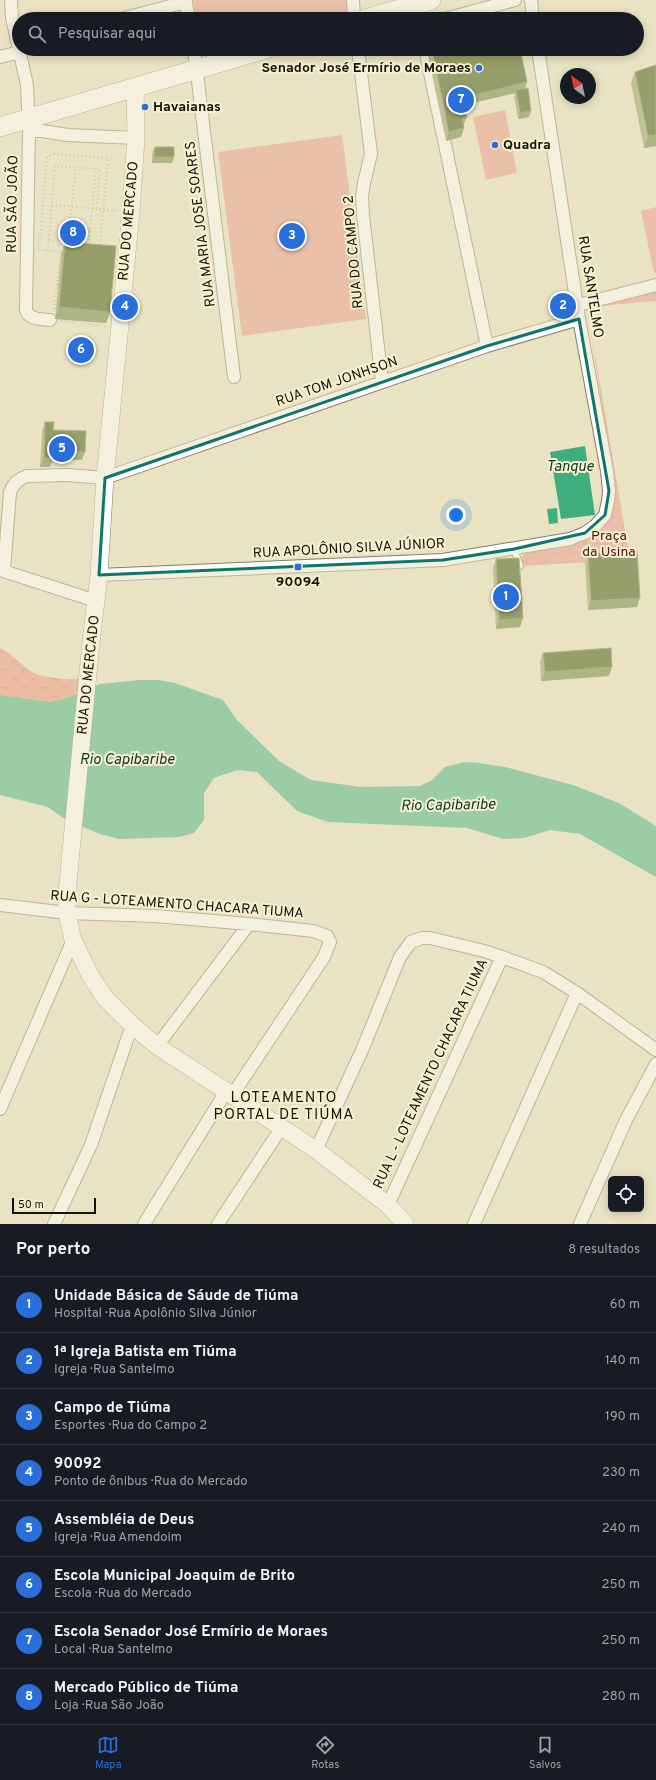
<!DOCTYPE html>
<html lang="pt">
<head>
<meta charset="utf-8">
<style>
  :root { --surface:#171b24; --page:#242831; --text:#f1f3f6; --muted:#9ea1a6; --line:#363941; --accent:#2a6eda }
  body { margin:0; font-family:Overpass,sans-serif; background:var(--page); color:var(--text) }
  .controls { position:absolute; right:12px; bottom:12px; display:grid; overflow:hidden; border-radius:6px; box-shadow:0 2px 10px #0003 }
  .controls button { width:36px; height:36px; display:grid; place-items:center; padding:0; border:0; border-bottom:1px solid var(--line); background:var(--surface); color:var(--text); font:20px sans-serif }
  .compass { position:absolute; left:560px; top:68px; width:36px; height:36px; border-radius:50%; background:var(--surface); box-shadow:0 2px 10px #0003; rotate:327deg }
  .scale { position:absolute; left:12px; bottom:10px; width:84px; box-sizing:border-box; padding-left:4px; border:2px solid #161308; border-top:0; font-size:11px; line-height:14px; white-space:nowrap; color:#161308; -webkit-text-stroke:3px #f8f0d0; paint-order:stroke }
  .you { position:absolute; left:456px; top:515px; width:14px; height:14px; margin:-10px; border:3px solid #fff; border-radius:50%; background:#1a73e8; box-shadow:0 0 0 6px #1a73e833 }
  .badge { display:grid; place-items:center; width:26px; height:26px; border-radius:50%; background:var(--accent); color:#fff; font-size:13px; font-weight:700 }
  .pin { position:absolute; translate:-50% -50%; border:2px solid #fff; box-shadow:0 1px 4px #0006 }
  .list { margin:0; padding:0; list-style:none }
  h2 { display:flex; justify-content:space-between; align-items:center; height:52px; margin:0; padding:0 16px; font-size:17px }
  h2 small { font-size:13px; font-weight:400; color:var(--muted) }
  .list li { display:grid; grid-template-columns:26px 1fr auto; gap:12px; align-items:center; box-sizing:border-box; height:56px; padding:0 16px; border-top:1px solid var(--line) }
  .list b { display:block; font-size:15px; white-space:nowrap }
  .list p { margin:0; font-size:13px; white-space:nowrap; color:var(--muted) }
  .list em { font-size:13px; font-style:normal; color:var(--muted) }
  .icon { flex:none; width:22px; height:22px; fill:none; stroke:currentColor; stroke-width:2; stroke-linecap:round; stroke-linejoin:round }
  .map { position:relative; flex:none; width:656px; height:1224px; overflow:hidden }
  .search { position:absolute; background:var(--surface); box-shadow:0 2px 10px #0003; left:12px; right:12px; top:12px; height:44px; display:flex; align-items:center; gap:10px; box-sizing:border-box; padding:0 14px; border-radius:22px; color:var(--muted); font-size:15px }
  .sheet { height:500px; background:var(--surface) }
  nav { display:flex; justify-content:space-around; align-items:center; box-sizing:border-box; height:56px; border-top:1px solid var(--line); background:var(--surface); font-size:11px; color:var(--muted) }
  nav a { display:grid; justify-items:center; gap:2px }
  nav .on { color:var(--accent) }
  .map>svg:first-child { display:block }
  .green { fill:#eb9788 }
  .forest { fill:url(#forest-crowns) }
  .park { fill:url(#park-crowns) }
  .water { fill:#3daf7e }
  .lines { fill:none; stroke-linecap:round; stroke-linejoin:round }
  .lane-casing { stroke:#867f62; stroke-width:8 }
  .street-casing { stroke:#867f62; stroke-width:14 }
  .secondary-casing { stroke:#867f62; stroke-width:18 }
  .primary-casing { stroke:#867f62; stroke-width:20 }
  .path { stroke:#a6a087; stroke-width:2; stroke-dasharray:1 3; stroke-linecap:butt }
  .lane { stroke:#fff; stroke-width:6 }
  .street { stroke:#fff; stroke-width:12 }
  .secondary { stroke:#fff; stroke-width:17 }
  .primary { stroke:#fff; stroke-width:19 }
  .wall { fill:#8e9862 }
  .shaded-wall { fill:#697a3a }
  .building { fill:#324d00; stroke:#697a3a }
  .marked { fill:none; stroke:#0f766e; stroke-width:3; stroke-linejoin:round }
  .poi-dot { fill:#2a6eda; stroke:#f8f0d0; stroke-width:1.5 }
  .labels { text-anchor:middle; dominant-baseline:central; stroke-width:4; stroke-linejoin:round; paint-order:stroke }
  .poi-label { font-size:14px; font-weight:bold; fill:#161308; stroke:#f8f0d0; text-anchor:start }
  .street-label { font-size:14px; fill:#161308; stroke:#f8f0d0 }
  .park-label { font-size:14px; fill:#4f110a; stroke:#f8f0d0 }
  .water-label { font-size:15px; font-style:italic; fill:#063824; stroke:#f8f0d0 }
  .neighbourhood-label { font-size:15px; letter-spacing:1px; fill:#161308; stroke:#f8f0d0 }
</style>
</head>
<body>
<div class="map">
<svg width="656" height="1224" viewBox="0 0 656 1224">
  <defs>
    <pattern id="forest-crowns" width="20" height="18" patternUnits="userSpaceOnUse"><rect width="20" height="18" fill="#f28c7c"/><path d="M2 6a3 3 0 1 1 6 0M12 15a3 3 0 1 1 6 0" fill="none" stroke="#c37164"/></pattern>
    <pattern id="park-crowns" width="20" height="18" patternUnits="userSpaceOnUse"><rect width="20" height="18" fill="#eb9788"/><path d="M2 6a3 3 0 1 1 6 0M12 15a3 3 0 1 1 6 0" fill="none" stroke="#c98174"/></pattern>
  </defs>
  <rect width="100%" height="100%" fill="#eae3c3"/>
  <path class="green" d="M193,0H349L351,13L329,19H196Z
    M203,49H228L209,55Z
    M505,110L517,173L486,180L473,117Z
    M342,135L366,319L242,336L218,152Z
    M656,207V273H654L641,211Z
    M656,291V301L600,306Z
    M589,320L615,471L612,472Z"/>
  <path class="forest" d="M0,648C12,654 26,670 36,674C47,678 68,680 80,679L81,691L69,697L51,702L0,695Z"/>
  <path class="park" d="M615,471L630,560L520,566L523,554L531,549L609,519L615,498L612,472Z"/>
  <path class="water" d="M585,446L595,515L561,519L550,452Z
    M557,508L558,523L549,524L547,509Z
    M140,680H159L175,683L223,700L237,720L279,761L311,780L361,787L420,786L432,780L445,767L465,762L479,763L505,767L573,785L619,803L656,826V877L580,834L550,830L524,838L503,839L467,828L328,822L297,811L257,772L237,770L214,778L204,793V820L194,833L179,837L119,839L100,834L66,820L48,807L0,795V695L51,702L69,697L100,684Z"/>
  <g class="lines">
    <g class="lane-casing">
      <path id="lane" d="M514,549L520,566"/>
    </g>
    <g class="street-casing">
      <path id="street" d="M11,0L12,18L19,49
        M185,0L189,19
        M353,0L354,19
        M531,0L533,19
        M417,4L419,19
        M121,19L186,2
        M445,19L515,0
        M19,49L27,85L29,129L26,310C29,320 41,319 50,320
        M194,49L234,377
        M358,49L371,154L364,183L362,196L363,215L382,382
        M425,49L487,346
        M0,57L20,52
        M29,129L68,135L136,138
        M578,305L656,285
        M0,570L96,601
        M4,570L10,492C13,484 18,479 27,476L67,475L105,478L487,346L579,319
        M99,575L443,560L570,539L585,533L595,526L605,515L608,501L609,491L607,471L579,319L538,49
        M0,905L67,913L155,916L249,924L313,931L327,936L330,942L324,957L233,1094
        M157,1046L249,924
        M0,1109L73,940
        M316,1150L363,1048L400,957L411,942L422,938H430L484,951L502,957L543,972L577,993L656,1050
        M388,1205L502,957
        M54,1224L91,1145L132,1025
        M144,1224L227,1090
        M218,1224L282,1127
        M474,1224L577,993
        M580,1224L626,1120L656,1064"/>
    </g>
    <g class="secondary-casing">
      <path id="secondary" d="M135,87L136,138L131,212L105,478L99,575L91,642L67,893V913L73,940L90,975L105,998L132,1025L157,1046L316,1150L388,1205L405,1224"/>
    </g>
    <g class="primary-casing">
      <path id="primary" d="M365,19L431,0
        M0,127L266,49"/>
    </g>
    <path class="path" d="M54,154L108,158L99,255L39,250L47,157Z
      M52,205L118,211
      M49,240L89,244L96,168
      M67,242L76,167
      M48,251L55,166L100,169L97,209
      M54,309L61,252
      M61,321L106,326"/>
    <use href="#lane" class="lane"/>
    <use href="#street" class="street"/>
    <use href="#secondary" class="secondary"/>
    <use href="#primary" class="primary"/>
  </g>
  <path class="wall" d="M428,49H450L451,52L456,51L457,49H520L527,82L525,89L529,117L518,119L514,96L515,93L464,105L463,126L464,128L461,137L446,141L427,51Z
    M656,65V146L644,148L631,83L635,72Z
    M155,147L172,163H152V152Z
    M65,242L110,312L106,323L55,319L61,254Z
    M45,422L53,430L82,460L53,459L50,467H40L42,431Z
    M588,554L637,607L588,610L585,563Z
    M496,559L523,618L520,627L496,629L493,568Z
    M543,653L609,676L541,681L540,661Z"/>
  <path class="shaded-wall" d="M527,82L524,91L516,90L515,93L459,106L462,98Z
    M531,111L529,117L518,119L520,113Z
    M467,117L463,126L462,119Z
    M464,128L461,137L446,141L449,132Z
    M656,135V146L644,148L648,136Z
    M154,157H174L172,163H152Z
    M59,307L110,312L106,323L55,319Z
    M54,450L85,452L82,460L53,459L50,467H40L44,458Z
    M640,598L637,607L588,610L591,601Z
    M523,618L520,627L496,629L499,620Z
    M612,667L609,676L541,681L545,672Z"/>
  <path class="building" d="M432,49H450L451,52L460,50L459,49H520L527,82L462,98L467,117L462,119L464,128L449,132Z
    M656,65V135L648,136L635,72Z
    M528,88L531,111L520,113L516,90Z
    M155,147H174V157H154Z
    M65,242L116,246L110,312L59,307Z
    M45,422H54L53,430L86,431L85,452L54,450L53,458H44Z
    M637,551L640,598L591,601L588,554Z
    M519,558L523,618L499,620L496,559Z
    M611,648L612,667L545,672L543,653Z"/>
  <path d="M0 0H656V1224H0ZM579,319L609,491L605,515L585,533L514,549L443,560L99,575L105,478L487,346Z" fill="#eae3c3" fill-opacity=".55" fill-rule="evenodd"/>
  <path class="marked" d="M579,319L609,491L605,515L585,533L514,549L443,560L99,575L105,478L487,346Z"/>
  <g class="poi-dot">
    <circle cx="479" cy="68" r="4"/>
    <circle cx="145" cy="107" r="4"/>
    <circle cx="495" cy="145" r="4"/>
    <rect x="294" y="563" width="8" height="8" rx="2"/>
  </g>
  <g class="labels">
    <g class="poi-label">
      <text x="471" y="68" text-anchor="end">Senador José Ermírio de Moraes</text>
      <text x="153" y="107">Havaianas</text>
      <text x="503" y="145">Quadra</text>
      <text x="298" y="582" text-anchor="middle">90094</text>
    </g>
    <g class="street-label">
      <text transform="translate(13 204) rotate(-89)">RUA SÃO JOÃO</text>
      <text transform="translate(129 221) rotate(-85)">RUA DO MERCADO</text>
      <text transform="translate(201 224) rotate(-97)">RUA MARIA JOSE SOARES</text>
      <text transform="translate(354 252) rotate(-95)">RUA DO CAMPO 2</text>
      <text transform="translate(590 287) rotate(81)">RUA SANTELMO</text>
      <text transform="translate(337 382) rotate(-19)">RUA TOM JONHSON</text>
      <text transform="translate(349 549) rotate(-3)">RUA APOLÔNIO SILVA JÚNIOR</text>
      <text transform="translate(89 675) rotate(-84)">RUA DO MERCADO</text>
      <text transform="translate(177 905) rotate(4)">RUA G - LOTEAMENTO CHACARA TIUMA</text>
      <text transform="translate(431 1074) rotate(-65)">RUA L - LOTEAMENTO CHACARA TIUMA</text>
    </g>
    <g class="park-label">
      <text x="609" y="536">Praça<tspan x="609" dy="16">da Usina</tspan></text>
    </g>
    <g class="water-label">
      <text x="570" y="467">Tanque</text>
      <text x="127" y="760">Rio Capibaribe</text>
      <text transform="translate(448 806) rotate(-1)">Rio Capibaribe</text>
    </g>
    <g class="neighbourhood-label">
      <text x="284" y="1098">LOTEAMENTO<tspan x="284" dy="17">PORTAL DE TIÚMA</tspan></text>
    </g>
  </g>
</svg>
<div class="controls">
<button><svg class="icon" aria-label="locate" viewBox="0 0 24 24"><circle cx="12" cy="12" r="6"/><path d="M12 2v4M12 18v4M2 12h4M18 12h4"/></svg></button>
</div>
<svg class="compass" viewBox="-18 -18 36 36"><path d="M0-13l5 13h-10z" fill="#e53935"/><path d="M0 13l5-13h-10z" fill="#9ea1a6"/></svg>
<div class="scale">50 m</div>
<div class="you"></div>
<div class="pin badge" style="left:506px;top:597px">1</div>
<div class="pin badge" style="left:563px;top:306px">2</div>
<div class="pin badge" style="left:292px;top:236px">3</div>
<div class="pin badge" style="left:125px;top:307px">4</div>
<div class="pin badge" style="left:62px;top:449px">5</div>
<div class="pin badge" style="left:81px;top:350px">6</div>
<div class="pin badge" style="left:461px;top:100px">7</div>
<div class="pin badge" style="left:73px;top:233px">8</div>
<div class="search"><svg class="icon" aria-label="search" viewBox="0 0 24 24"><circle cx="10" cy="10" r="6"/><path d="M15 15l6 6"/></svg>Pesquisar aqui</div>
</div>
<section class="sheet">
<h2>Por perto<small>8 resultados</small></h2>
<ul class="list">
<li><span class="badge">1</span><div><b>Unidade Básica de Sáude de Tiúma</b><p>Hospital · Rua Apolônio Silva Júnior</p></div><em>60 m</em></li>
<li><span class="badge">2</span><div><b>1ª Igreja Batista em Tiúma</b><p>Igreja · Rua Santelmo</p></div><em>140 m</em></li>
<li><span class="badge">3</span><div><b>Campo de Tiúma</b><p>Esportes · Rua do Campo 2</p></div><em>190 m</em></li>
<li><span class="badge">4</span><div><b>90092</b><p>Ponto de ônibus · Rua do Mercado</p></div><em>230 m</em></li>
<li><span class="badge">5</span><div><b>Assembléia de Deus</b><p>Igreja · Rua Amendoim</p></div><em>240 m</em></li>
<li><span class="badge">6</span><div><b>Escola Municipal Joaquim de Brito</b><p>Escola · Rua do Mercado</p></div><em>250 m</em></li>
<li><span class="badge">7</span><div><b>Escola Senador José Ermírio de Moraes</b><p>Local · Rua Santelmo</p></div><em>250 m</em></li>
<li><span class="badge">8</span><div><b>Mercado Público de Tiúma</b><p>Loja · Rua São João</p></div><em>280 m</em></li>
</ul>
</section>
<nav>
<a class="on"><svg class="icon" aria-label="map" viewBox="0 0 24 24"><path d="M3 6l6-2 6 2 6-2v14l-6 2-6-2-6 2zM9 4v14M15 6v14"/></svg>Mapa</a>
<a><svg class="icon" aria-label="directions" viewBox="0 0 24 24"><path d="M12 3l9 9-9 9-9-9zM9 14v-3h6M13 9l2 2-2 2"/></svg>Rotas</a>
<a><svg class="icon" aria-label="saved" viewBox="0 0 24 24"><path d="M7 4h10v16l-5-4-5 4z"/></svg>Salvos</a>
</nav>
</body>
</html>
